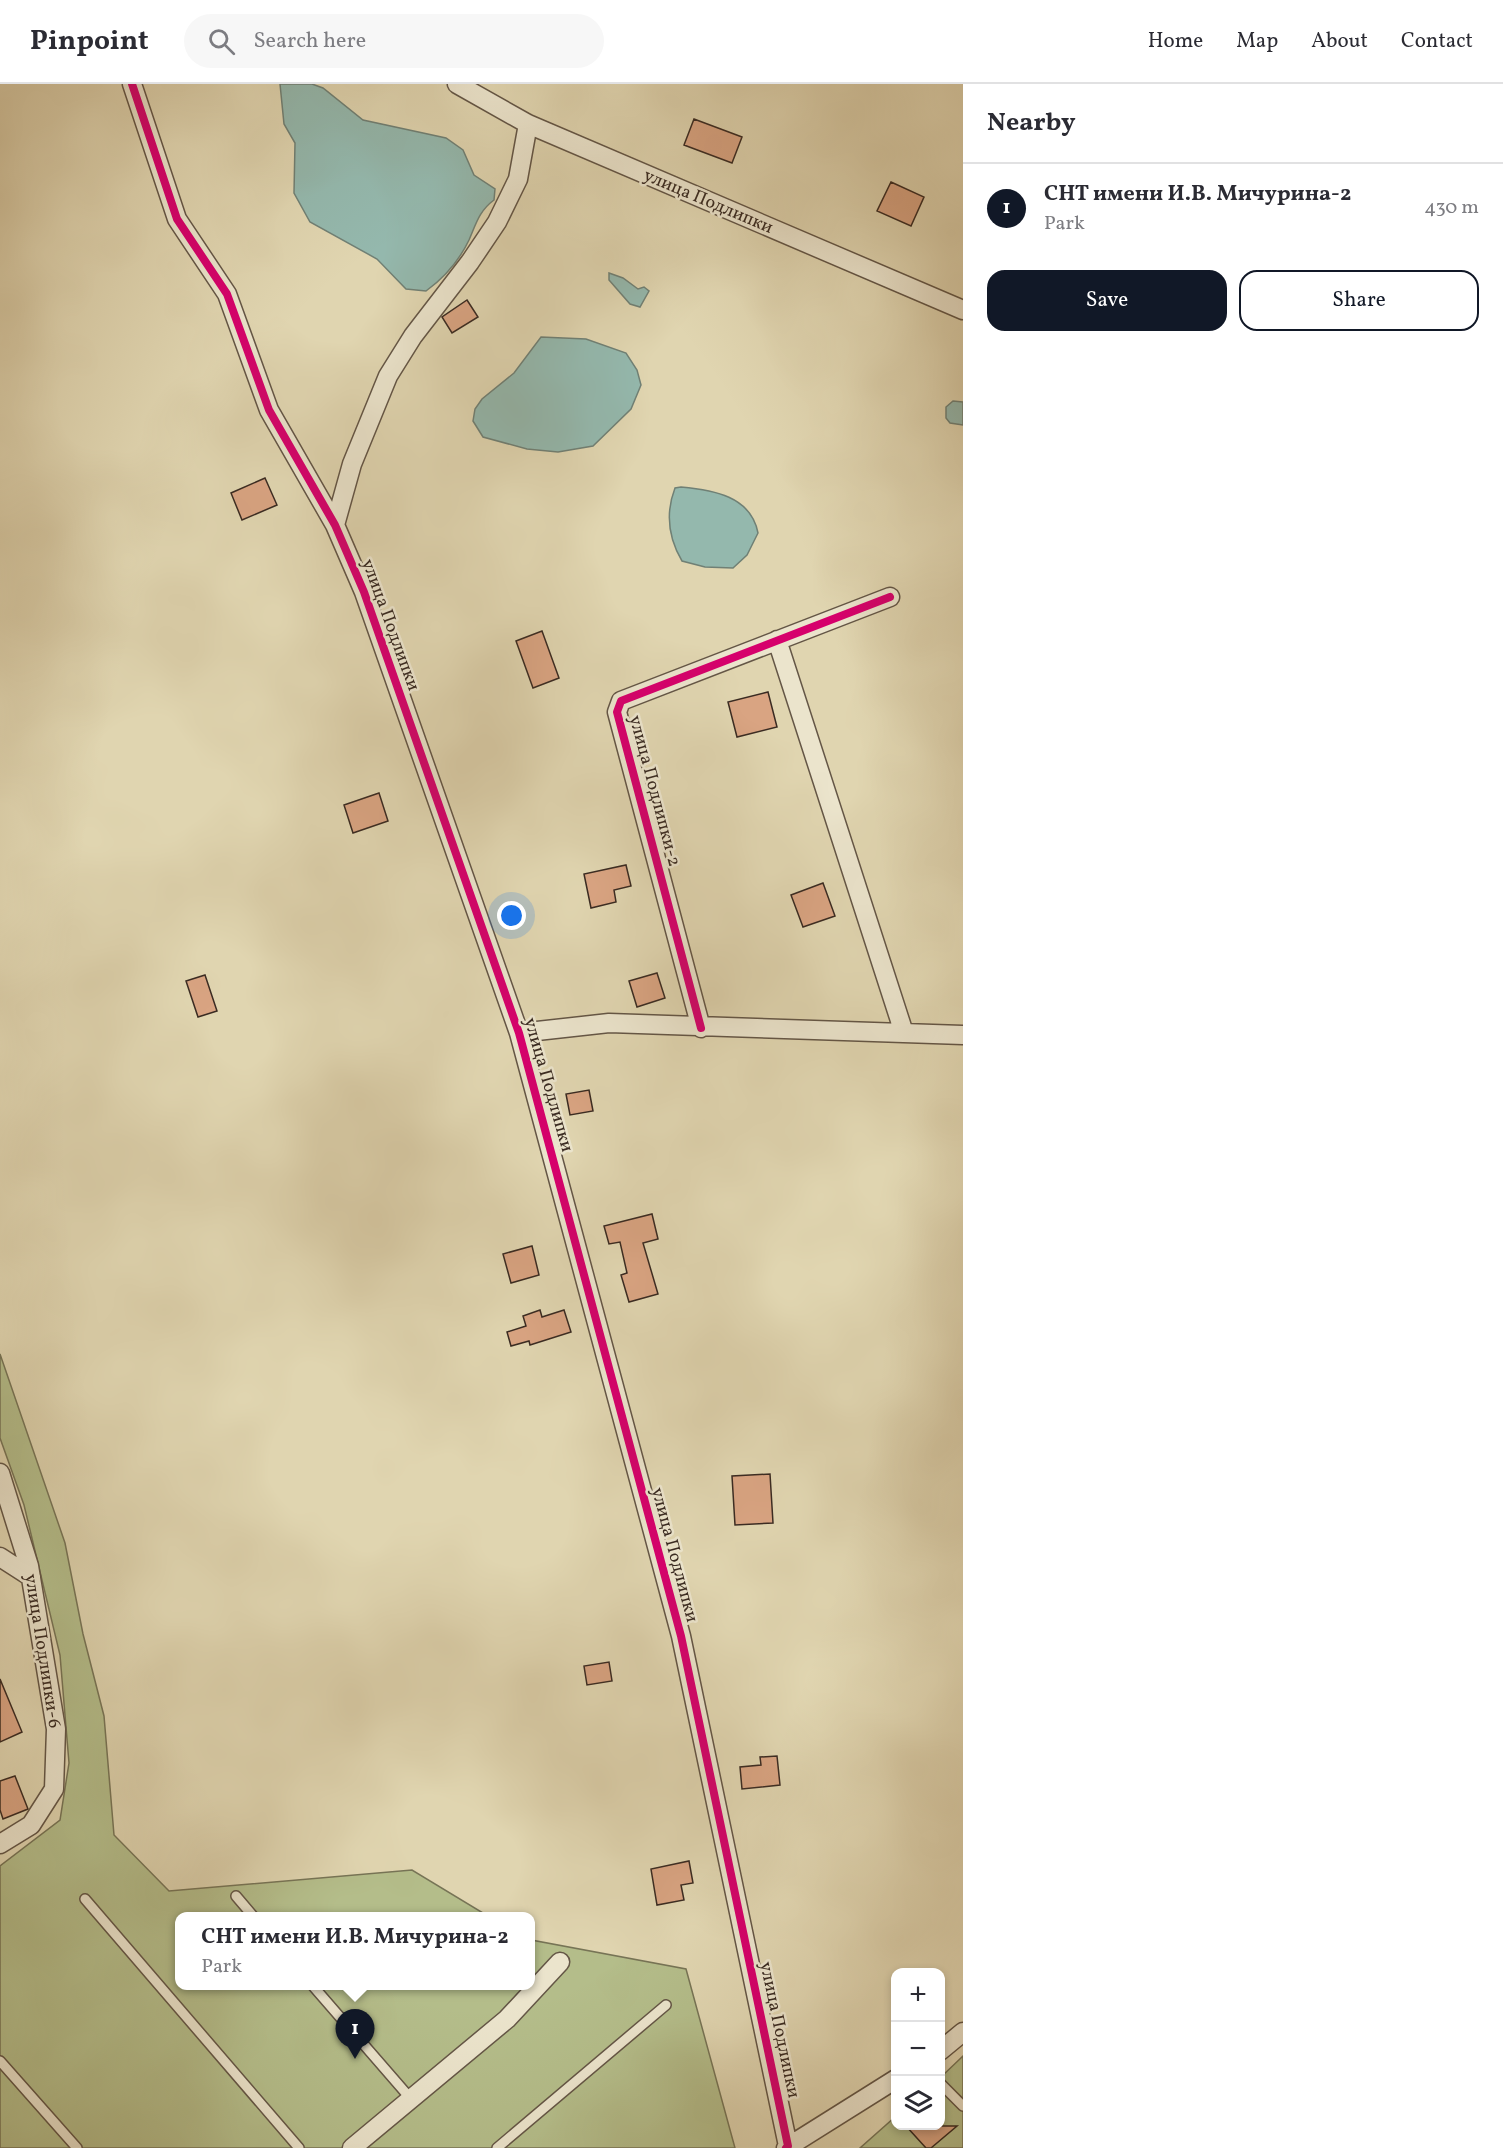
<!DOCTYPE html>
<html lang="en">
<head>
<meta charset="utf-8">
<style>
  :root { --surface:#fff; --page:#f7f7f7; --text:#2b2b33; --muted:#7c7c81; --line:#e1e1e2; --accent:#111827 }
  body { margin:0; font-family:Vollkorn,serif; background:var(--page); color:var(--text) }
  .controls { position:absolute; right:18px; bottom:18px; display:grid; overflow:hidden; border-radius:12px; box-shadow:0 3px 9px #0003 }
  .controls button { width:54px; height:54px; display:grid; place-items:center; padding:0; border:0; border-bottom:2px solid var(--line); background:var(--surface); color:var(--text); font:30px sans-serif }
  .you { position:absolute; left:512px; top:832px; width:21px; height:21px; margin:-15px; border:4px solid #fff; border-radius:50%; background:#1a73e8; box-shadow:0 0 0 9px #1a73e833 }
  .badge { display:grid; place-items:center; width:39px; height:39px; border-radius:50%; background:var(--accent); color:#fff; font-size:20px; font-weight:700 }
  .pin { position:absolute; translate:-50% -50px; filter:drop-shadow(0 2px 3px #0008) }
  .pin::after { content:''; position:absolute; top:32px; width:21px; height:18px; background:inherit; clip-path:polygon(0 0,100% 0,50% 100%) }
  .popup { position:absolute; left:175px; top:1828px; width:360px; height:78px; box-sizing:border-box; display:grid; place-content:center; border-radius:12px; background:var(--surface); filter:drop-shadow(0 2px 4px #0005); font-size:20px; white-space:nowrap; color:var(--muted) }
  .popup b { font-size:22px; color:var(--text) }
  .popup::after { content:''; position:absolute; left:50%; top:100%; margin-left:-12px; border:12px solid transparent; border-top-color:var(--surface) }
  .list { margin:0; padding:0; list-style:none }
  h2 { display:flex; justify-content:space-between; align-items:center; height:78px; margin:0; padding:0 24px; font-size:26px }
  h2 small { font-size:20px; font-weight:400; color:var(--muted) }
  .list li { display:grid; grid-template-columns:39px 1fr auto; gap:18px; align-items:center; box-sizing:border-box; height:90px; padding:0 24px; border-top:2px solid var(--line) }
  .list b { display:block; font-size:22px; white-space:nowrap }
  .list p { margin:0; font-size:20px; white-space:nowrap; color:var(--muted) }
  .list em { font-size:20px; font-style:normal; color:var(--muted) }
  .actions { display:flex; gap:12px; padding:18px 24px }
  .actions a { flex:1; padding:14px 0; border:2px solid var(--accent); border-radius:18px; text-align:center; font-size:21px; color:var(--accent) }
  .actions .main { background:var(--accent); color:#fff }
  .icon { flex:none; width:33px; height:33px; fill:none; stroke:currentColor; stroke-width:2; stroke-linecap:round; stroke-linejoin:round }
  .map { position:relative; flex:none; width:963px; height:2064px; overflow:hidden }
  header { display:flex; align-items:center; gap:36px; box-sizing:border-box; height:84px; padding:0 30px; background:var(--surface); border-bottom:2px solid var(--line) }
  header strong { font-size:28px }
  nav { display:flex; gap:33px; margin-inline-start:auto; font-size:21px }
  .search { width:420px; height:54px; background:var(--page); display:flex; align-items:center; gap:15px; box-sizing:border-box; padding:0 21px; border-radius:33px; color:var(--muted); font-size:22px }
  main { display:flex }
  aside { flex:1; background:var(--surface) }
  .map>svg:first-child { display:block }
  .green { fill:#b4bd8a; stroke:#777456; stroke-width:1.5 }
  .water { fill:#94b8ad; stroke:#708075; stroke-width:1.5 }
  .building { fill:#d9a482; stroke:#3a2b22; stroke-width:1.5 }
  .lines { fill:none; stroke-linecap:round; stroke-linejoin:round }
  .lane-casing { stroke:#645646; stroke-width:12 }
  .street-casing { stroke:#645646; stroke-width:21 }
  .lane { stroke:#ebe4cc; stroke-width:9 }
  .street { stroke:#ebe4cc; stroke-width:18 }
  .cycleway-casing { stroke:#ebe4cc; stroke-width:11 }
  .cycleway { stroke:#d6006c; stroke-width:8 }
  .labels { text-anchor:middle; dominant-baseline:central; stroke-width:5; stroke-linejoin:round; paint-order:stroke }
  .street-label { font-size:18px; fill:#3a2b22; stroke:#ebe4cc }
</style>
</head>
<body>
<header>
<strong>Pinpoint</strong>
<div class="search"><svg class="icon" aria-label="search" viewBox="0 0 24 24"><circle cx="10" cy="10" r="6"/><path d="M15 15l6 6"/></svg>Search here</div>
<nav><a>Home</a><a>Map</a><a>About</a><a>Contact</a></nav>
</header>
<main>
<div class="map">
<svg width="963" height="2064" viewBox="0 0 963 2064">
  <rect width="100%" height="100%" fill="#e0d5b0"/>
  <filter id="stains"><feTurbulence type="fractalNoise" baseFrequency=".00333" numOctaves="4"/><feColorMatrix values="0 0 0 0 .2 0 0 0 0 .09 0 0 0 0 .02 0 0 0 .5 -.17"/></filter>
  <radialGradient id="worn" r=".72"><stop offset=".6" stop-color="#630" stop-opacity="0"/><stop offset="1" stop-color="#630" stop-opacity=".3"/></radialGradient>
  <path class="green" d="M0,1270L65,1459L83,1550L104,1632L114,1751L169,1807L412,1786L488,1832H180V1902H530L531,1856L686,1885L735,2064H0V1782L60,1736L69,1679L60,1571L24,1421L0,1354Z
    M963,1972V2064H860L895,2033L896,2042H940L941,1993Z"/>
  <path class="water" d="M280,0H312L323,4L363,36L446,54L463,66L474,91L495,105L494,116C479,127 476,140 469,156C459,177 444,194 426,207L406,205L377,175L310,138L294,109L295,59L284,40Z
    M609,189L623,194L638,205L644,203L649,207L640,223L630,220L609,196Z
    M541,253L586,255L626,269L637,286L641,301L631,325L593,362L558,368L527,365L483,353L473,337L475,325L482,315L514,289Z
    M953,317L963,318V341L950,339L946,334V323Z
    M681,403C713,406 751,412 758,449L747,471L733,484L705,483L682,477C668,453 665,430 675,404Z"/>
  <path class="building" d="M694,35L742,53L732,79L684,61Z
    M891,98L924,113L911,142L877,127Z
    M467,216L478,233L452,249L442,233Z
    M265,394L277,421L242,436L231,409Z
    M542,547L559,594L533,604L516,557Z
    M768,608L777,643L737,653L728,618Z
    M379,709L388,737L353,749L344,721Z
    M626,781L631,802L614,806L616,818L591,824L584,790Z
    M823,799L835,832L803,843L791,811Z
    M657,889L665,914L637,923L629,897Z
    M205,891L217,927L198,933L186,897Z
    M589,1006L593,1027L570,1031L566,1010Z
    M652,1130L658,1155L643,1159L658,1210L629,1218L621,1191L627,1189L620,1158L609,1160L604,1142Z
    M532,1162L539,1191L511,1199L503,1170Z
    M540,1226L542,1233L564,1226L571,1248L530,1261L529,1257L511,1262L507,1248L526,1242L523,1232Z
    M770,1390L773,1439L735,1441L732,1392Z
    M609,1578L612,1597L587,1601L584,1582Z
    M0,1595L22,1648L0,1658Z
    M777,1672L780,1701L742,1705L740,1683L761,1681L760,1673Z
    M15,1692L28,1725L3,1735L0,1726V1697Z
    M689,1777L693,1799L681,1801L684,1816L657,1821L651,1785Z
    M906,2042H957L931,2064H926Z"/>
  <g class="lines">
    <g class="lane-casing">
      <path id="lane" d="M236,1812L253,1832
        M85,1815L299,2064
        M313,1902L411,2015
        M0,1977L77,2064
        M940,1999L963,2022
        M497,2064L666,1921"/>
    </g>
    <g class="street-casing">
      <path id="street" d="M132,0L177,135L227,210L269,326L335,441L364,508L519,949L681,1552L788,2062
        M457,0L528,40L963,226
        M335,441L352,380L388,292L413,252L470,178L497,138L518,95L528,40
        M777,556L904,949
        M701,944L617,628L621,617L890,513
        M519,949L609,939L963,951
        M0,1389L29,1482L56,1645L54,1705L31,1741L0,1760
        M0,1473L31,1493
        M940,1967L963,1948
        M352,2064L507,1935L560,1878
        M786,2064L896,1995"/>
    </g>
    <use href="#lane" class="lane"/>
    <use href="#street" class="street"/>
    <g class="cycleway-casing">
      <path id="cycleway" d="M132,0L177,135L227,210L269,326L335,441L364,508L519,949L681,1552L788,2062L786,2064
        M701,944L617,628L621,617L890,513"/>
    </g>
    <use href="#cycleway" class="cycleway"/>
  </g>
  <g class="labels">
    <g class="street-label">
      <text transform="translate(708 118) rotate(23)">улица Подлипки</text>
      <text transform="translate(390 541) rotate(70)">улица Подлипки</text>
      <text transform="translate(654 707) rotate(75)">улица Подлипки-2</text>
      <text transform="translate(548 1001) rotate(74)">улица Подлипки</text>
      <text transform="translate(674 1471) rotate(75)">улица Подлипки</text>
      <text transform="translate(42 1567) rotate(81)">улица Подлипки-6</text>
      <text transform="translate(779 1946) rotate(78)">улица Подлипки</text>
    </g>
  </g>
  <rect width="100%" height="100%" filter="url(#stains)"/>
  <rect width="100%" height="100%" fill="url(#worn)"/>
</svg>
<div class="controls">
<button>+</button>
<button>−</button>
<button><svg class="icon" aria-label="layers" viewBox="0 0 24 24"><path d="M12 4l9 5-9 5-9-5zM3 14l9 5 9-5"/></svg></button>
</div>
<div class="you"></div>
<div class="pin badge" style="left:355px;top:1975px">1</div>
<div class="popup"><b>СНТ имени И.В. Мичурина-2</b>Park</div>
</div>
<aside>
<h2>Nearby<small></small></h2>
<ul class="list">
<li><span class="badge">1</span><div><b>СНТ имени И.В. Мичурина-2</b><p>Park</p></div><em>430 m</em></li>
</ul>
<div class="actions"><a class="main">Save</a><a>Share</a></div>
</aside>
</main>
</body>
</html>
